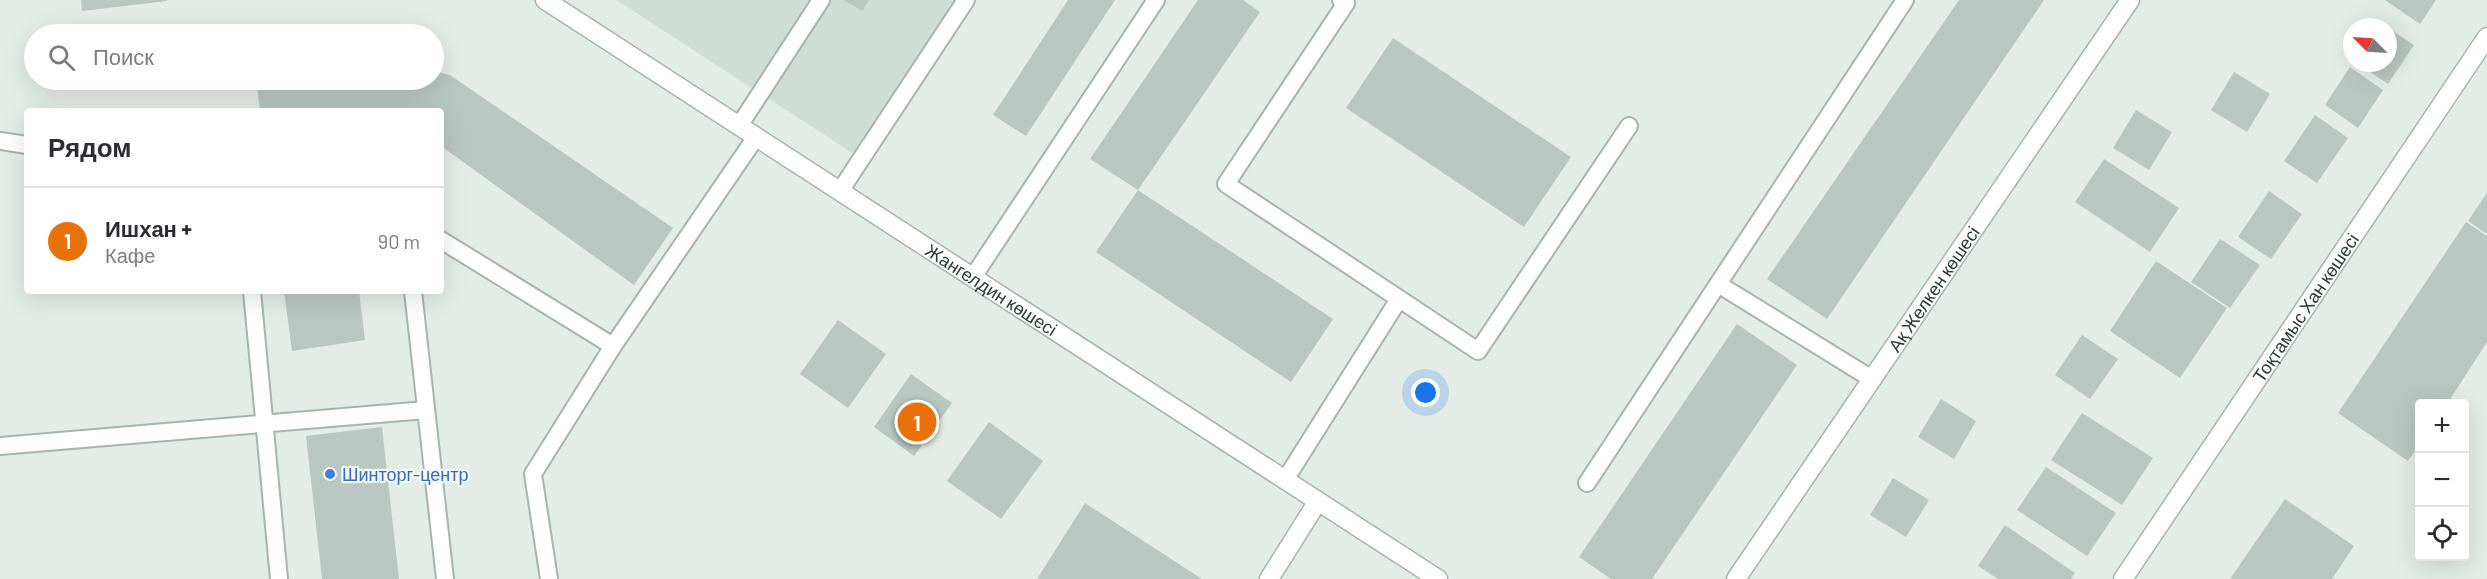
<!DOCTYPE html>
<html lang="ru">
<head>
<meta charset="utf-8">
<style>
  :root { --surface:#fff; --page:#f2f2f3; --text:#2b2b33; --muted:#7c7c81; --line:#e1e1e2; --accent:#111827 }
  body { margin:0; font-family:Barlow,sans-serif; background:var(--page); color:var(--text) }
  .controls { position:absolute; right:18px; bottom:18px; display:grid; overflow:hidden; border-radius:6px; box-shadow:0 6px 24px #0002 }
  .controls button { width:54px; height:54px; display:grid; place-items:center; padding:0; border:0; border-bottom:2px solid var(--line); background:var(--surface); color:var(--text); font:30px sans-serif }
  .compass { position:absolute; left:2343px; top:18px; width:54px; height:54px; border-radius:50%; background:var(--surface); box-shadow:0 6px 24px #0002; rotate:294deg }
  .you { position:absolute; left:1426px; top:393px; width:21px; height:21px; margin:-15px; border:4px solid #fff; border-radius:50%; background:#1a73e8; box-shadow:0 0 0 9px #1a73e833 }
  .badge { display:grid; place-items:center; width:39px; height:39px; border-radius:50%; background:var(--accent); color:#fff; font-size:20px; font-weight:700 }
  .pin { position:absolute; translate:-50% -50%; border:3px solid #fff; box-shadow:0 2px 6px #0006 }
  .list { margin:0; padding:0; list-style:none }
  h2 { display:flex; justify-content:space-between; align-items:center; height:78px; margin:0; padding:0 24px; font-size:26px }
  h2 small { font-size:20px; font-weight:400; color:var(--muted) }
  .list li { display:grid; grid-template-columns:39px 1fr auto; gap:18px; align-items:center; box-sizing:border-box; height:108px; padding:0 24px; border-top:2px solid var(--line) }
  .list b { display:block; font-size:22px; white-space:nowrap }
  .list p { margin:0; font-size:20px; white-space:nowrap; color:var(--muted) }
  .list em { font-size:20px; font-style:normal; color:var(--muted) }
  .icon { flex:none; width:33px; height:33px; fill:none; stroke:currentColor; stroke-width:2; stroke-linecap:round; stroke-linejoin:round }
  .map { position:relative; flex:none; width:2487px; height:579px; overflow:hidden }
  .search { position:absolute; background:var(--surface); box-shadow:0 6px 24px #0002; left:24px; top:24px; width:420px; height:66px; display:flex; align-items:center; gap:15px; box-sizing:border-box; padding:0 21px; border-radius:33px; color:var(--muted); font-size:22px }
  .panel { position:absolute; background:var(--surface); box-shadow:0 6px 24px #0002; left:24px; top:108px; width:420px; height:186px; border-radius:6px }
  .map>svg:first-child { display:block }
  .built { fill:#d2dcd7 }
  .building { fill:#bac6c1 }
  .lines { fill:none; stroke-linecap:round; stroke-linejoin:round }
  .service-casing { stroke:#a7b4ae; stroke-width:20 }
  .minor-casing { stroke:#a7b4ae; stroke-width:21 }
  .service { stroke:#fff; stroke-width:16 }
  .minor { stroke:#fff; stroke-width:18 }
  .shop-dot { fill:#3f7fe0; stroke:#f4f9f6; stroke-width:2 }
  .labels { text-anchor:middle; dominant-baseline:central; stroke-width:4.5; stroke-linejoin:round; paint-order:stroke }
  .street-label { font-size:18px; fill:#253c34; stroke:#f4f9f6 }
  .shop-label { font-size:18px; fill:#366cbe; stroke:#f4f9f6; text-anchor:start }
</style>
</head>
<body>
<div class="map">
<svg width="2487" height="579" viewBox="0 0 2487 579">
  <rect width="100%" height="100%" fill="#e4ece8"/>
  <path class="built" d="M616,0H955L854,154Z"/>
  <path class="building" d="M81,0H167V1L82,11Z
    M844,0H869L862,11Z
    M1068,0H1115L1026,136L993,115Z
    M1198,0H1243L1260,12L1138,190L1090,159Z
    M1959,0H2044L1827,319L1767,279Z
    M2385,0H2436L2420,24Z
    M2388,28L2414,45L2388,84L2357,63H2388Z
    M1393,38L1571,157L1524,227L1346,108Z
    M2350,67L2383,90L2358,128L2325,105Z
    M434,71L450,75L673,228L634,285L441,146V111H260L257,87L306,80H434Z
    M2234,72L2270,94L2247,132L2211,110Z
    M2136,110L2172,132L2149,170L2113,148Z
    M2315,115L2348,138L2317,183L2284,161Z
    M2104,159L2179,208L2150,252L2075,202Z
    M1138,190L1333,319L1291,382L1096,252Z
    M2269,191L2302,214L2271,259L2238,237Z
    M2487,193V234L2468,221Z
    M2466,222L2487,236V342L2447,404H2420V444L2408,461L2338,413Z
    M2220,239L2260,265L2230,308L2191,282Z
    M2156,261L2227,308L2180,378L2110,331Z
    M284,291H359L365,340L292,351Z
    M838,320L886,354L848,408L800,374Z
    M1737,324L1797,365L1652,579H1611L1579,557Z
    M2082,335L2118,359L2090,399L2055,375Z
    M911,374L952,403L914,456L874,427Z
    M1941,399L1976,421L1954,459L1918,437Z
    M2082,413L2153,458L2122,505L2051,460Z
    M989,422L1043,461L1001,519L947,481Z
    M382,427L399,579H322L306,436Z
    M2046,467L2116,513L2087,556L2017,510Z
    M1893,478L1929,500L1906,537L1870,515Z
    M2285,499L2354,546L2332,579H2230Z
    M1085,503L1202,579H1037Z
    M2005,525L2075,573L2071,579H1998L1978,566Z"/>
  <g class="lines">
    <g class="service-casing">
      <path id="service" d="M1341,0L1346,3L1226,184L1478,351L1629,126
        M739,126L821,0
        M0,141L27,145
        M840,191L966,0
        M441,240L613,346L533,474L549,579
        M973,277L1156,0
        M1718,284L1872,379
        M252,291L279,579
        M413,291L445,579
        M613,346L756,137
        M0,446L426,410
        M1285,480L1399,299
        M1587,483L1905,0"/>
    </g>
    <g class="minor-casing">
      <g id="minor">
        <path id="s1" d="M545,0L1438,579"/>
        <path d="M1269,579L1318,501"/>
        <path id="s2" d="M1736,579L2130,0"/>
        <path id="s3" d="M2123,579L2487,37"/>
      </g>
    </g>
    <use href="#service" class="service"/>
    <use href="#minor" class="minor"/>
  </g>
  <circle class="shop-dot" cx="330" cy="474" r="6"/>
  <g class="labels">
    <g class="street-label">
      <text stroke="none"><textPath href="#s1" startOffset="532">Жангелдин көшесі</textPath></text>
      <text stroke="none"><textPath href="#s2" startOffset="351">Ақ Желкен көшесі</textPath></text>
      <text stroke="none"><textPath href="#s3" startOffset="327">Тоқтамыс Хан көшесі</textPath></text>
    </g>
    <g class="shop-label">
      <text x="342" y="474">Шинторг-центр</text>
    </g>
  </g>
</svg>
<div class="controls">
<button>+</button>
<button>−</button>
<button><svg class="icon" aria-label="locate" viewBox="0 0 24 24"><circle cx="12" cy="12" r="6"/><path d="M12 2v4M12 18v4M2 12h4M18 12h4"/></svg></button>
</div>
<svg class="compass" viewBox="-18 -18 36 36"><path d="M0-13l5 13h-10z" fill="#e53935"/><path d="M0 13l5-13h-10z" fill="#7c7c81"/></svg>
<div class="you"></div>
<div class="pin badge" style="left:917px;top:422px;background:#e8710a">1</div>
<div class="search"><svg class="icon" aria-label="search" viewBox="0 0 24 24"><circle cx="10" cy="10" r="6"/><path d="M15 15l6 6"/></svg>Поиск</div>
<section class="panel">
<h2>Рядом<small></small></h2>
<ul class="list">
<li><span class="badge" style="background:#e8710a">1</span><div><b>Ишхан +</b><p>Кафе</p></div><em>90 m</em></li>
</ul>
</section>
</div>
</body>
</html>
